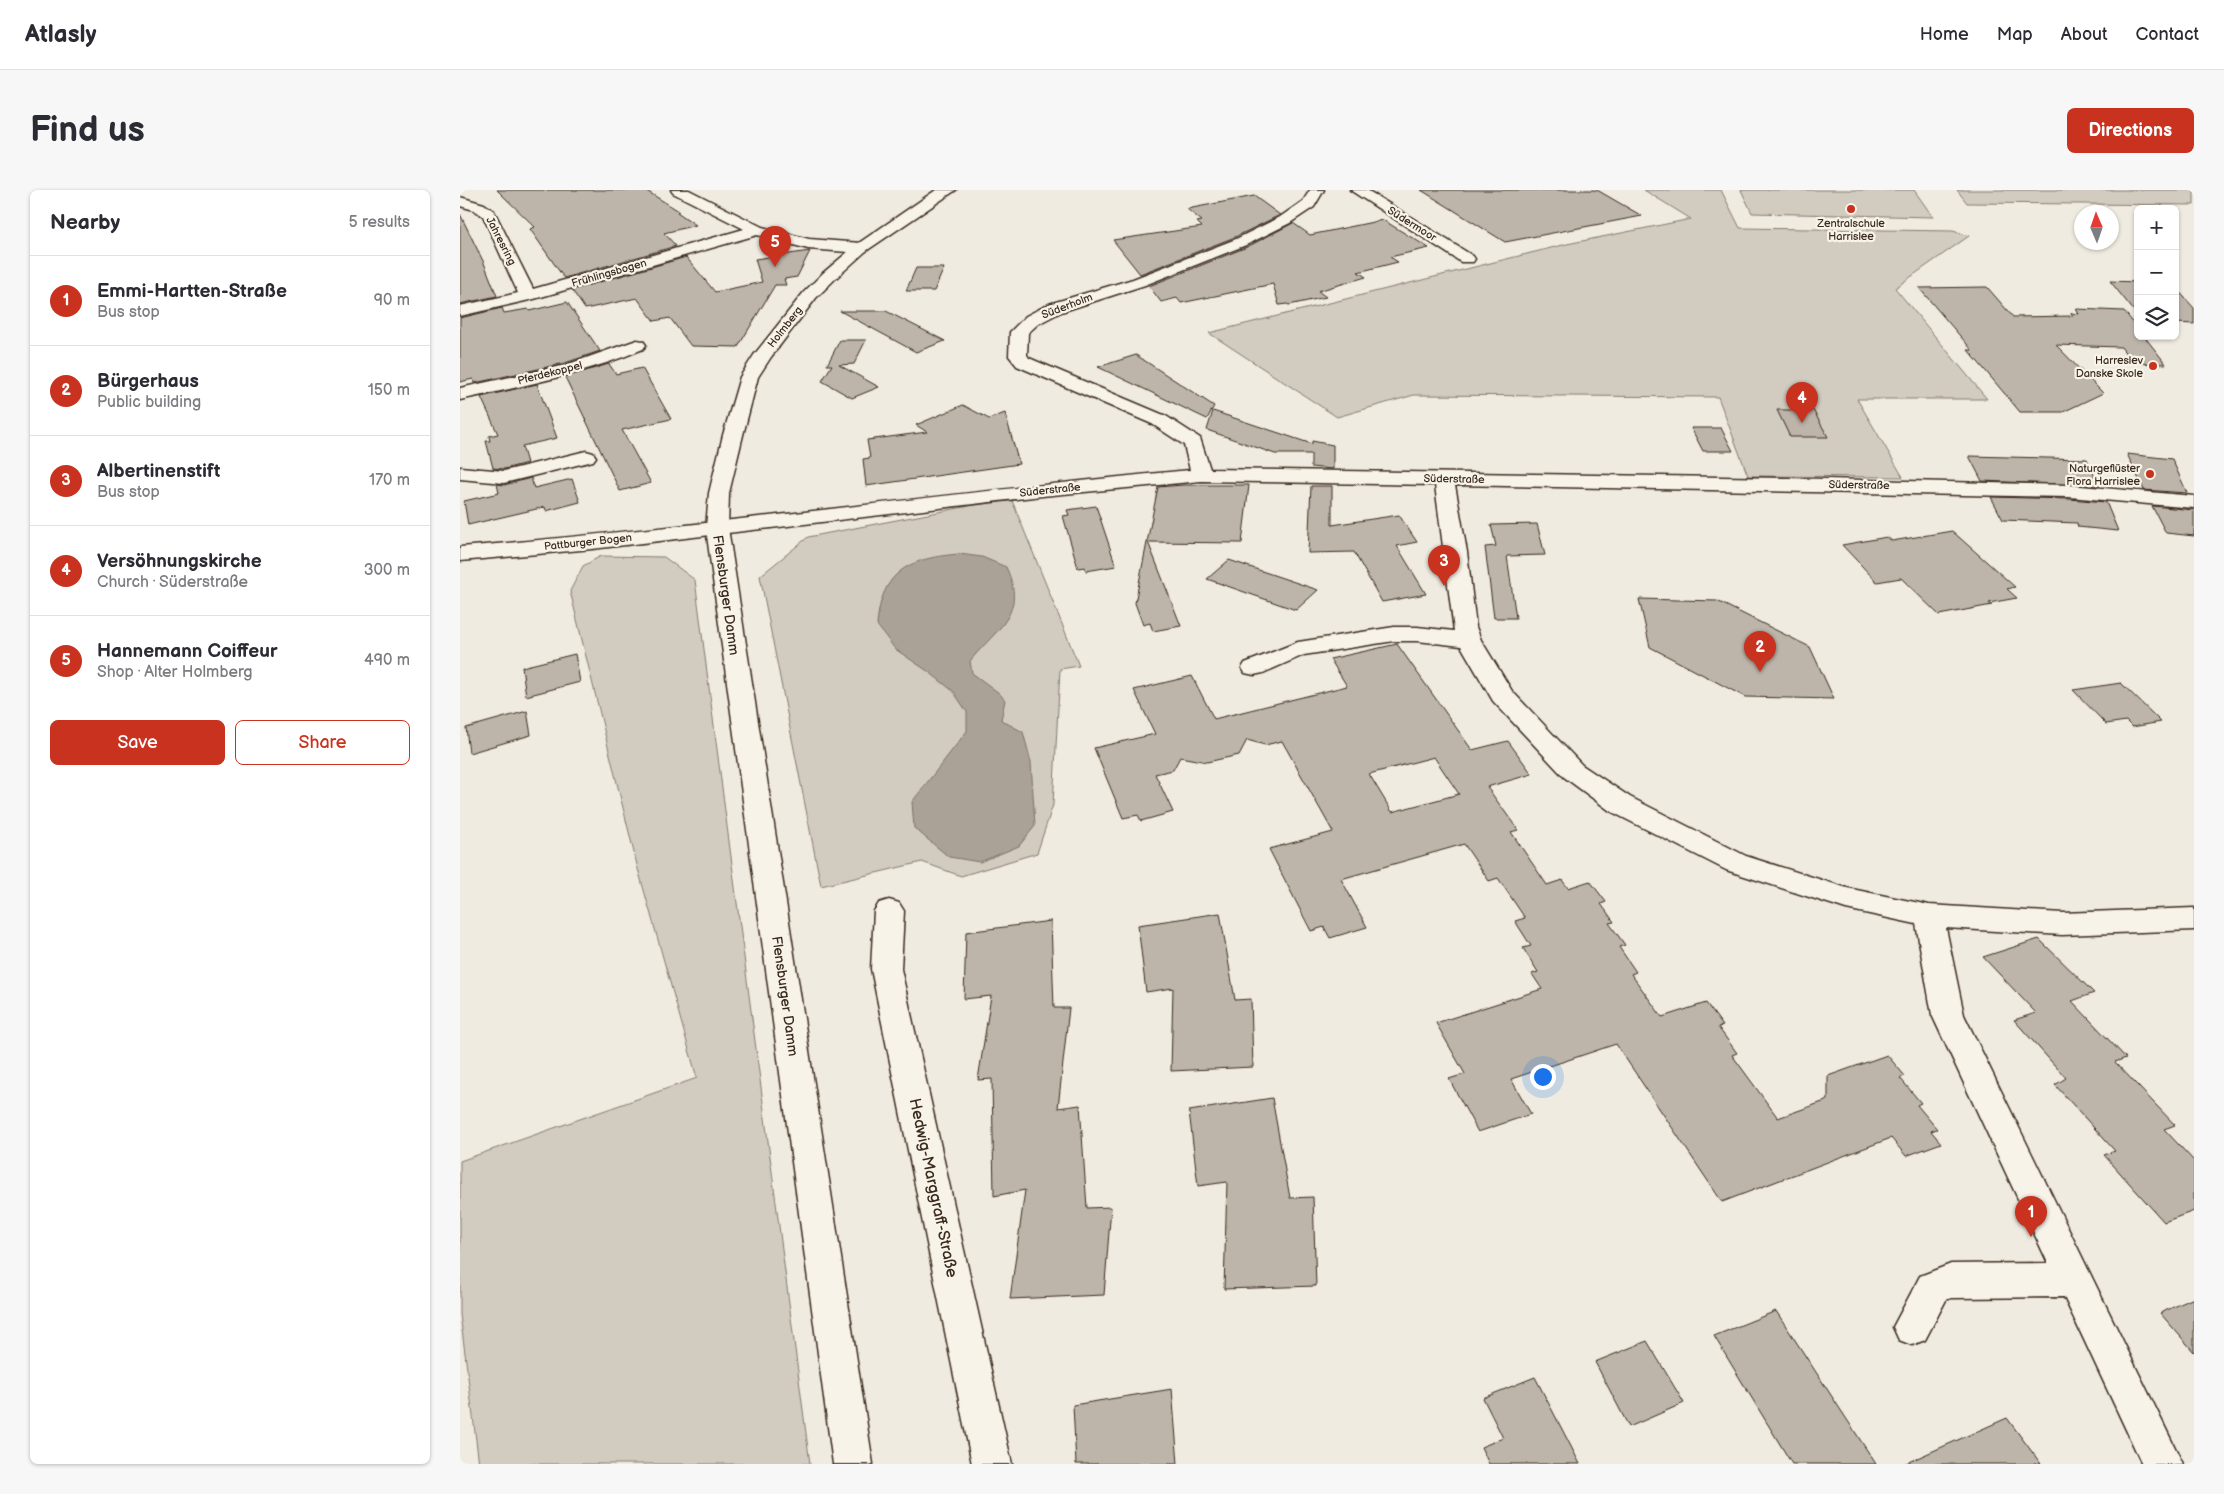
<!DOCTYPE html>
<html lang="en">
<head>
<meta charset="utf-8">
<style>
  :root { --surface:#fff; --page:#f7f7f7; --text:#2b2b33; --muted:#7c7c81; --line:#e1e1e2; --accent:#c8321e }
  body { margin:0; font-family:"Balsamiq Sans",sans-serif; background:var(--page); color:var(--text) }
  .controls { position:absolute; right:15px; top:15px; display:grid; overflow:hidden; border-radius:8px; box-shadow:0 1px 4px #0004 }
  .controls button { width:45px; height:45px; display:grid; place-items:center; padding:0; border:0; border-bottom:1px solid var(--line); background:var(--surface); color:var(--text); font:25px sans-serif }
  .compass { position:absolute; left:1614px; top:15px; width:45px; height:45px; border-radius:50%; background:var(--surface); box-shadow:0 1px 4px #0004; rotate:358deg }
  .you { position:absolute; left:1082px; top:886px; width:18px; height:18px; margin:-12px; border:4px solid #fff; border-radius:50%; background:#1a73e8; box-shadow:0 0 0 8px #1a73e833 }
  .badge { display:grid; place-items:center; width:32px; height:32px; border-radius:50%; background:var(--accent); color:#fff; font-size:16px; font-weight:700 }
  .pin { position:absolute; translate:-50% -41px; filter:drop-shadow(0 1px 2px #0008) }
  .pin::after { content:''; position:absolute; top:26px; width:18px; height:15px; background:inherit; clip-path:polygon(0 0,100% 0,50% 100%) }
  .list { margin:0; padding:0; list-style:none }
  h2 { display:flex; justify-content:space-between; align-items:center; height:65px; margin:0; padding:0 20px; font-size:21px }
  h2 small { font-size:16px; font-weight:400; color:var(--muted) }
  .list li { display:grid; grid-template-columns:32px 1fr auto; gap:15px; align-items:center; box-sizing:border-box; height:90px; padding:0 20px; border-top:1px solid var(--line) }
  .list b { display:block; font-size:19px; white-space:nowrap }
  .list p { margin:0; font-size:16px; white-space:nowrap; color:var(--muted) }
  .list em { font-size:16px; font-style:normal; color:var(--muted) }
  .actions { display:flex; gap:10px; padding:15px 20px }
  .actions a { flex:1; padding:11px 0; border:1px solid var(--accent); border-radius:8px; text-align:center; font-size:18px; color:var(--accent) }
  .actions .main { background:var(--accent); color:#fff }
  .icon { flex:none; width:28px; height:28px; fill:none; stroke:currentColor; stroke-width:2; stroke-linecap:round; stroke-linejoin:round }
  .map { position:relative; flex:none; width:1734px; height:1274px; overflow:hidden; border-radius:8px }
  header { display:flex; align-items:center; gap:30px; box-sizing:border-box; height:70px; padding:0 25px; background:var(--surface); border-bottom:1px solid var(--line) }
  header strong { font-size:24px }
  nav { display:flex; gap:28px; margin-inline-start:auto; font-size:18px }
  .intro { display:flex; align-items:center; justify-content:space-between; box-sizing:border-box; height:120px; padding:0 30px }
  h1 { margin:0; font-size:35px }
  .button { padding:12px 22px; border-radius:8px; background:var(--accent); color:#fff; font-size:18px; font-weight:700 }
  main { display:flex; gap:30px; padding:0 30px }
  aside { flex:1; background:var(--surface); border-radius:8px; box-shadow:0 1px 4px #0004 }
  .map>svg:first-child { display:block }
  .green { fill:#d1cbc0; stroke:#867a6f }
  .water { fill:#aaa296; stroke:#7e7266 }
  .building { fill:#bdb5aa; stroke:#3b2a1e; fill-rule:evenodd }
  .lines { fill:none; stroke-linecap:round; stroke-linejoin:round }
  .street-casing { stroke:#3b2a1e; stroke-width:3 }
  .secondary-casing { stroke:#3b2a1e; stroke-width:3 }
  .street { fill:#f7f3e8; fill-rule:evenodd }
  .secondary { fill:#f7f3e8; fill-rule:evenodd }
  .poi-dot { fill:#c8321e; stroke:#f7f3e8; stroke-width:2 }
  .labels { text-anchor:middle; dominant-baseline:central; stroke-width:4.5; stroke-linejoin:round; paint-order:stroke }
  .far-poi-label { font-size:11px; fill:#3b2a1e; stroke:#f7f3e8; text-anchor:end }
  .far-street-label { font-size:11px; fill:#3b2a1e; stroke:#f7f3e8 }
  .street-label { font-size:14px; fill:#3b2a1e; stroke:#f7f3e8 }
  .near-street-label { font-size:16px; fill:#3b2a1e; stroke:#f7f3e8 }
</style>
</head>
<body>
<header>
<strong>Atlasly</strong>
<nav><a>Home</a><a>Map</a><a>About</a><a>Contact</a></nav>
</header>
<div class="intro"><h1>Find us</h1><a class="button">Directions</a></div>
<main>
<aside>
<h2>Nearby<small>5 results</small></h2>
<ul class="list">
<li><span class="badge">1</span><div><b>Emmi-Hartten-Straße</b><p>Bus stop</p></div><em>90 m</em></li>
<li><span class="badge">2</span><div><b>Bürgerhaus</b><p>Public building</p></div><em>150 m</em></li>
<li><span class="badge">3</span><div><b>Albertinenstift</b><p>Bus stop</p></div><em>170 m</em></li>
<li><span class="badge">4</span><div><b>Versöhnungskirche</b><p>Church · Süderstraße</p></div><em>300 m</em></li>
<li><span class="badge">5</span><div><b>Hannemann Coiffeur</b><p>Shop · Alter Holmberg</p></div><em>490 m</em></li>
</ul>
<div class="actions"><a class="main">Save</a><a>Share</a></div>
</aside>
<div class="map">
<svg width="1734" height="1274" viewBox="0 0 1734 1274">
  <rect width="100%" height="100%" fill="#efebe0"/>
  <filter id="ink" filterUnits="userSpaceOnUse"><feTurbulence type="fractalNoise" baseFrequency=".02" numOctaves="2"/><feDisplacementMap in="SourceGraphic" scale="10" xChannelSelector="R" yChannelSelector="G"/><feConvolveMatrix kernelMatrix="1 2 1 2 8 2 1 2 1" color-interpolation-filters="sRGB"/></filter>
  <g filter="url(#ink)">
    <path class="green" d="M1184,0H1261L1280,38L1493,41L1509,46L1435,98L1527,209H1397L1443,287L1288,286L1258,207L954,205L877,227L749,143L1107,54L1231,29Z
      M1281,0H1454L1473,27L1292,23Z
      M1497,0H1734V15L1507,13Z
      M551,308L619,476L600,479L593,615L577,663L501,686L462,672L361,696L300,386L348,347Z
      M141,366L204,367L235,390L350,1274H19L0,1124V971L237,888L178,679L110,401L123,376Z"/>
    <path class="water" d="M499,364L522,367L546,377C568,424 537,438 510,471L512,483L539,503L545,510L541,530L563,542L571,572L575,636L559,656L520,672L489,667L454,638L452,612L507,541V522L493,501L469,482L435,459L417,435C421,381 449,368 499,364Z"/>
    <path class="building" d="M37,0H185L219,21L217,22L236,35L204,43L216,56L104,88L70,39L75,37Z
      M961,0H1137L1182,26L1045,52Z
      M794,6L820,25L775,47L680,84L653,50L742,37L737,32L742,31L727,19Z
      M0,24L24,73L37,106L0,114Z
      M923,30L969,58L930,67L938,72L898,82L906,87L858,101L866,107L829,115L827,114L819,115L813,94L721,113L717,108L701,112L689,96L787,57L833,33L850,45Z
      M350,61L337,87L324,89L326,95H315L278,157L231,156L210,128L194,131L177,108L125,119L112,100L226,67L255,102L302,92L295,69Z
      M456,78H484L474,101H446Z
      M1650,91L1678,92V126Z
      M1527,97L1553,127L1613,126L1611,123L1619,124L1616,119L1664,121L1678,139V146H1684L1706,174L1673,173L1661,157L1596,155L1643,203L1603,222H1560L1508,160H1512L1459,98Z
      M1715,97L1734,118V134L1715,133Z
      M107,112L140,161L105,173L15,193L13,189L0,192V128L42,118L44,123L68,119L69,121Z
      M380,121H426L485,151L456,162Z
      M380,150H406L394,174L379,175L419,197L392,208L362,191L372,175H367Z
      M676,165L754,216L747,229L638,177Z
      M149,174L156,184L182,178L211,229L162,240L191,293L160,301L105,187Z
      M77,194L97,248L62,256L67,273L44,279L33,278L26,251H30L29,246L38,244L21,207Z
      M503,215L529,229L545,223L559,274L406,296L403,269L410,268L407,250L467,242L456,235Z
      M1317,220H1353L1368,247H1330Z
      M753,221L852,254V251L873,255V279L851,277V264H815L747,240Z
      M1231,238H1261L1273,261H1243Z
      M1667,264L1712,269L1727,303L1684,300Z
      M1509,266L1627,269L1639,296L1522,291Z
      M71,288L74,298L112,289L120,312L86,321L85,317L8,335L4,311L39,303L37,294L44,295Z
      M723,295H789L782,353L688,352L721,436L693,441L690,433L683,435L675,413L698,297Z
      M851,296H872V335L939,325L957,352L937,356L966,404L922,412L894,362L848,363Z
      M1531,307L1609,309L1646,312L1658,341L1618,337L1617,333L1543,330Z
      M636,316L656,376L626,381L625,377L618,378L603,326L609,325L607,320Z
      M1692,316L1734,320V346L1706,343Z
      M1077,334L1085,365L1047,366L1056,428H1034L1025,357L1036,356L1031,335Z
      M1492,341L1555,397L1547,399L1557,408L1529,413L1532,415L1479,425L1441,388L1417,392L1382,355L1427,347L1432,351Z
      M769,370L858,400L836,420L747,389Z
      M1179,409L1257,411L1350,457L1374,509L1285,507L1190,457Z
      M937,454L1012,560L1048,551L1072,584L1027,597L1058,640L1051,642L1087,695L1102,690L1108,698L1130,691L1146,712L1141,714L1154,732L1149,733L1165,755L1159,757L1176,782L1171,784L1202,827L1246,813L1263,836L1258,837L1277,863L1272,865L1318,928L1368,910V886L1427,865L1445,886L1440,888L1461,913L1457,915L1477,939L1471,941L1481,953L1446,966L1431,948L1262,1012L1156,854L1051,889L1071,924L1018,942L989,889L1005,884L976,833L1082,799L1072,784L1078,782L1063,758L1071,756L1055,731L1065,728L1038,688L1029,691L1004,654L881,689L907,737L870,748L864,737L851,741L809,659L873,642L822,551L805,555L787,550L779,565L747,572L720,567L713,580L695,584L713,622L681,631L678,625L663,628L634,558L695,544L674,500L732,486L754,529L887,496L870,469ZM974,567L999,604L932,622L909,584Z
      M115,464L120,492L66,506L62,477Z
      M1661,493L1701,532L1672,537L1666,531L1646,534L1613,500Z
      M67,521L71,545L9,563L6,538Z
      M760,723L775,810L791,809L793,877L711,881L713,798L686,802L678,735Z
      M591,731L594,818H609L598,918L620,915L627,1018L651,1017L644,1105L550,1109L565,1000L534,1006L532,889L518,890L531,806L504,809L506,742Z
      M1579,749L1634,803L1612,811L1666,868L1655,872L1715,935L1704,939L1734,971V1021L1704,1032L1644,965L1655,961L1595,895L1606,888L1554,830L1576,823L1523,767Z
      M812,908L830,1008L853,1007L856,1096L764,1099L767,992L738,996L729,921Z
      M1734,1108V1162L1700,1123Z
      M1316,1121L1416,1274H1332L1254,1146Z
      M1187,1151L1224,1213L1169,1237L1135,1172Z
      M1075,1187L1120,1274H1029L1021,1257L1043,1248L1023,1208Z
      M712,1199L718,1274H616L613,1215Z
      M1547,1228L1581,1274H1444Z"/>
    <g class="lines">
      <g class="street-casing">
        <path id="street" d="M211,0H229L302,37L349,49L401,53L406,55L409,58L406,61L401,63L348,59L297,45L74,109L0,126V116L58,103L23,26L14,20L0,16V7L24,14L34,21L73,99L284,39L213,3Z
          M850,0H864L854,17L830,33L786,55L685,95L601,122L578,134L568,143L567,165L569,168L706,226L740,248L750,279L1323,288L1609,295L1734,306V318L1609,307L995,295L1007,362L1016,437L1021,450L1052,501L1122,575L1170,607L1286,666L1387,698L1469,715L1602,723L1734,718V740L1602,745L1486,738L1504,825L1723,1274H1682L1604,1107L1491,1108L1486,1110L1465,1150L1452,1155L1439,1150L1433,1137L1460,1086L1491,1074L1588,1073L1472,825L1456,734L1386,719L1266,680L1150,621L1104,587L1033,511L1001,456L957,451H934L844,465L803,483L794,485L785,483L782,478L785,473L838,452L934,437H957L994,441L975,295L741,291L582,306L132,359L0,371V357C244,337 486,303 730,280L724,255L692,234L557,176L549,166L550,142L566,126L589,114L673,89L776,49L820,27L843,11Z
          M890,0H907L1013,66L1015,69L1013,72H1001Z
          M177,150L183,151L186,155L183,159C124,184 62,196 0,210V198L106,175Z
          M126,261L133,263L136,267L133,271L44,293L0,289V277L44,281Z
          M429,710L439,713L444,721L441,779L552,1274H512L411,779L414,721L419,713Z"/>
      </g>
      <g class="secondary-casing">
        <path id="secondary" d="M476,0H496L406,61L375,89L356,108L311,167L298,187L283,245L269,303L268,338L413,1274H373L246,338L249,303L263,245L280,187L294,165L344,102L363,83L396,55Z"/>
      </g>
      <use href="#street" class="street"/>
      <use href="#secondary" class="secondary"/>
    </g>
  </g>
  <g class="poi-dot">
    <circle cx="1391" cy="19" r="5"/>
    <circle cx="1693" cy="176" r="5"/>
    <circle cx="1690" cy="284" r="5"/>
  </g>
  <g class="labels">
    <g class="far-poi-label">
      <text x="1391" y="33" text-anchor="middle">Zentralschule<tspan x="1391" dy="13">Harrislee</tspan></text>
      <text x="1683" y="170">Harreslev<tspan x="1683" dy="13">Danske Skole</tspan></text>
      <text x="1680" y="278">Naturgeflüster<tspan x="1680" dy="13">Flora Harrislee</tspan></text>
    </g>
    <g class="far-street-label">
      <text transform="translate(952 34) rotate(32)">Südermoor</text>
      <text transform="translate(41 51) rotate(63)">Jahresring</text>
      <text transform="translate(149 83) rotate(-16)">Frühlingsbogen</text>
      <text transform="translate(607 116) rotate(-21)">Süderholm</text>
      <text transform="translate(325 137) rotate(-52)">Holmberg</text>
      <text transform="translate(90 183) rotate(-14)">Pferdekoppel</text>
      <text transform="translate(994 289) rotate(1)">Süderstraße</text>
      <text transform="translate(1399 295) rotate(1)">Süderstraße</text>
      <text transform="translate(590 300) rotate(-6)">Süderstraße</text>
      <text transform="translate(128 352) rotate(-6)">Pattburger Bogen</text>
    </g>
    <g class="street-label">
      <text transform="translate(266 405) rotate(82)">Flensburger Damm</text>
      <text transform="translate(325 806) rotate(82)">Flensburger Damm</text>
    </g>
    <g class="near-street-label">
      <text transform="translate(473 998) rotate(78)">Hedwig-Marggraff-Straße</text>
    </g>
  </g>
</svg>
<div class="controls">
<button>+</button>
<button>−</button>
<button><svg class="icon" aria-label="layers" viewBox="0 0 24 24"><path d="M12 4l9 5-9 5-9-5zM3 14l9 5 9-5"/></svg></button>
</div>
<svg class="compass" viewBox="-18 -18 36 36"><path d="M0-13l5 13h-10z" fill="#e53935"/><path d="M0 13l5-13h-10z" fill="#7c7c81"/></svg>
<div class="you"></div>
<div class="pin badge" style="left:1571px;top:1047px">1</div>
<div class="pin badge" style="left:1300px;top:482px">2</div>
<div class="pin badge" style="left:984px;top:396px">3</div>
<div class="pin badge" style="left:1342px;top:233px">4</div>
<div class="pin badge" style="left:315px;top:77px">5</div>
</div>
</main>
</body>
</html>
